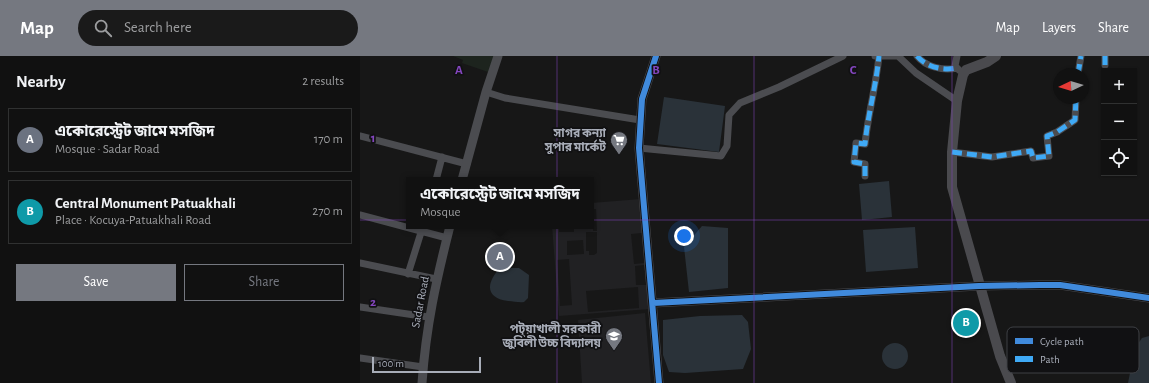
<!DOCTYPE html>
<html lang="en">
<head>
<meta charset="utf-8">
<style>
  :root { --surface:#111; --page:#1a1a1a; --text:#f1f3f6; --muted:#9c9d9f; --line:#303131; --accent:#757880 }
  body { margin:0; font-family:"Alegreya Sans","Noto Sans Bengali",sans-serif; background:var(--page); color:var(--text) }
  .controls { position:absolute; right:12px; top:12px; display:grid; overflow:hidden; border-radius:0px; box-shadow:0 1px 3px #0004 }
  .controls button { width:36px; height:36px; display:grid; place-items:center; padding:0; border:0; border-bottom:1px solid var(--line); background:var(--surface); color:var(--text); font:20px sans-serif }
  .compass { position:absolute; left:693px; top:12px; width:36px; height:36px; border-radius:50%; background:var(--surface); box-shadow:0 1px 3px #0004; rotate:266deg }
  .scale { position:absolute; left:12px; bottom:10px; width:109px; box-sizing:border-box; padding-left:4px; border:2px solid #a8adb8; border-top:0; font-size:11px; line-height:14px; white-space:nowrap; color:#a8adb8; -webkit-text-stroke:3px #111113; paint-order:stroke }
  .you { position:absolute; left:324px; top:180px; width:14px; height:14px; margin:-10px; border:3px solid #fff; border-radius:50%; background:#1a73e8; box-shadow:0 0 0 6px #1a73e833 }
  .badge { display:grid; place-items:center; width:26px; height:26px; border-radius:50%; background:var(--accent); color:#fff; font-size:13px; font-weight:700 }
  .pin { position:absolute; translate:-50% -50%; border:2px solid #fff; box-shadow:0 1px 4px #0006 }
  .popup { position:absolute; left:46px; top:121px; width:188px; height:52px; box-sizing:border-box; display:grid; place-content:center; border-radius:0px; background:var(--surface); filter:drop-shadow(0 1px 3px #0005); font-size:13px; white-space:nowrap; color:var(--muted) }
  .popup b { font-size:15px; color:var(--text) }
  .popup::after { content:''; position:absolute; left:50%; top:100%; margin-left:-8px; border:8px solid transparent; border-top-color:var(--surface) }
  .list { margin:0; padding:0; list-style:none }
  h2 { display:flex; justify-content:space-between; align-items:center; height:52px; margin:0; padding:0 16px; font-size:17px }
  h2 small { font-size:13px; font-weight:400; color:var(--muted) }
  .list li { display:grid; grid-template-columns:26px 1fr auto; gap:12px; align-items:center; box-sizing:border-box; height:64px; margin:0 8px 8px; padding:0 8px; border:1px solid var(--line); border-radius:0px }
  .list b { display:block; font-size:15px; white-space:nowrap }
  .list p { margin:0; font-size:13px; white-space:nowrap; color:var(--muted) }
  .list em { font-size:13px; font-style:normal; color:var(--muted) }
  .actions { display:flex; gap:8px; padding:12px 16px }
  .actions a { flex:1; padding:9px 0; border:1px solid var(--accent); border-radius:0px; text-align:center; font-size:14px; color:var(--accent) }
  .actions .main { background:var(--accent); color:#fff }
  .icon { flex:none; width:22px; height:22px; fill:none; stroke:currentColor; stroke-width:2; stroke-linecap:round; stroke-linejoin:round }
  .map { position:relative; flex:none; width:789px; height:327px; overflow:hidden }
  header { display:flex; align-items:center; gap:24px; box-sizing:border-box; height:56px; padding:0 20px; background:var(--accent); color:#fff }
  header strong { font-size:19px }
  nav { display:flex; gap:22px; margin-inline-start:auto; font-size:14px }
  .search { width:280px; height:36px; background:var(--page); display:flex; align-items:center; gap:10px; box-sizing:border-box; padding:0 14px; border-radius:22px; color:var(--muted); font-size:15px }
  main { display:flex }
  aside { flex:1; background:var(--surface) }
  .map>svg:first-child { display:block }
  .built { fill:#212123; fill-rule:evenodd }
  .green { fill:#1d241e }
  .water { fill:#2a3239 }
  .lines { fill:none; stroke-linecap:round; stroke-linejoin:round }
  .minor { stroke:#4b4c50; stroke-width:7 }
  .tertiary { stroke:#4b4c50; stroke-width:9 }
  .secondary { stroke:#4a4a4e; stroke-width:10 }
  .quiet { stroke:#3fa9f5; stroke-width:5; stroke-dasharray:10 5; stroke-linecap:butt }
  .cycleway-casing { stroke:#111113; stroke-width:8 }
  .cycleway { stroke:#408adc; stroke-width:6 }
  .grid { fill:none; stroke:#8446be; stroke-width:1; stroke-opacity:0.55 }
  .labels { text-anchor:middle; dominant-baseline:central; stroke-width:3.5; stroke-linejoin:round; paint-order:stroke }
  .poi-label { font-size:12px; font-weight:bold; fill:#a8adb8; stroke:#111113; text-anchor:end }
  .street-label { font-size:12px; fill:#a8adb8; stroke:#111113 }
  .key { fill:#111113; stroke:#3e4045; stroke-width:1 }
  .key-label { font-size:11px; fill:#a8adb8 }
  .grid-label { font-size:13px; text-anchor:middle; font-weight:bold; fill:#8446be; stroke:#111113; stroke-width:3.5; stroke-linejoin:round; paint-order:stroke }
</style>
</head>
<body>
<header>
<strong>Map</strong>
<div class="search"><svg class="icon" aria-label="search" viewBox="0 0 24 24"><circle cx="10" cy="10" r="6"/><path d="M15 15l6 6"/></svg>Search here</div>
<nav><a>Map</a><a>Layers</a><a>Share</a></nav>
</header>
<main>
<aside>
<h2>Nearby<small>2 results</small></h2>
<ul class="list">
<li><span class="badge" style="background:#6b7280">A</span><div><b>একোরেস্ট্রেট জামে মসজিদ</b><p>Mosque · Sadar Road</p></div><em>170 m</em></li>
<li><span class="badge" style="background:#0f9aa8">B</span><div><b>Central Monument Patuakhali</b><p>Place · Kocuya-Patuakhali Road</p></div><em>270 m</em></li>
</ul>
<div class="actions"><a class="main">Save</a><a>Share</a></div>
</aside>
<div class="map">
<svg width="789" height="327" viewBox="0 0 789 327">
  <rect width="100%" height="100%" fill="#171717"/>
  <path class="built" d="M281,143L290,253L199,260L192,170H199V176H214V170H233V175H237L236,153H231V147ZM226,176H237V197L234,199H229V195H226ZM282,177L285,207L274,208L271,178ZM223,184L224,198L207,199V185ZM209,203L212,249L200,250L197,204ZM284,209L286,229H276L275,210ZM278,231L279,252L228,256L226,235Z
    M285,257L291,327H222L218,264Z"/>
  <path class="green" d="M93,0H134L128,16L102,7L103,4Z"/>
  <path class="water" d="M304,41L365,50L359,96L297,88Z
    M529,125L532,161L502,164L499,128Z
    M342,170L368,172V232L329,236L324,191Z
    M555,171L558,212L506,216L503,174Z
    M140,212H159L169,219L168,242L164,246C159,247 154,245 148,245C125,242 126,227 140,212Z
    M382,259L388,266L391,293L383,313L325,317L309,316L303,299V264L340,260Z
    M789,280V327H768L775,292L782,282Z
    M522 300a13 13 0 1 1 26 0a13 13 0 1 1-26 0Z"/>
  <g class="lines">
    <path class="minor" d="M515,0H540
      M538,0L556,17L597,45
      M557,0C566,11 583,15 597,12
      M597,0L595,10L599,14
      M745,9V0
      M718,18L721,0
      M126,36L145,42L280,64
      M0,80L107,108
      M279,92L361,100L367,90L369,59L380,47L419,31L483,0
      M592,96L632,101L671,95L673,102L689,100L687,80L697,76L715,64L716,42
      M505,120V108L494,106L496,87L505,88C508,58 516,30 519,0
      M76,124L82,101
      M0,159L87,182
      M0,207L76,223
      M48,218L63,170
      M0,251L68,261
      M0,302L63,311"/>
    <path class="tertiary" d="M296,0L282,43L279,92L299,327
      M102,124L126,36L138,0
      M293,247L619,230L680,229H700L789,242
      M62,327C66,270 76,225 90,170"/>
    <path class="secondary" d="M636,0L627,6L606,14L603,19L597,45L592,96V131L640,300L651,327"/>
    <path class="quiet" d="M557,0C566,11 583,15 597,12
      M745,9V0
      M718,18L721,0
      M592,96L632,101L671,95L673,102L689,100L687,80L697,76L715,64L716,42
      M505,120V108L494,106L496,87L505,88C508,58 516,30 519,0"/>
    <g class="cycleway-casing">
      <path id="cycleway" d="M296,0L282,43L279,92L299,327
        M293,247L619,230L680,229H700L789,242"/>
    </g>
    <use href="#cycleway" class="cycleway"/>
  </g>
  <path class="grid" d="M197,0V327M394,0V327M592,0V327M0,164H789"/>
  <defs>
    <g id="supermarket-pin" transform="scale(0.9)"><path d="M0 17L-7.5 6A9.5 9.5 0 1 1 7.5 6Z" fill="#757880" stroke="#111113"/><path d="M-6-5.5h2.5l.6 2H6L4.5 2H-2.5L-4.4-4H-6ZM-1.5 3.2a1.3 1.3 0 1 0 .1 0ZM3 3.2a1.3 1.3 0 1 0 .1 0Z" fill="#fff"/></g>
    <g id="school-pin" transform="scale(0.9)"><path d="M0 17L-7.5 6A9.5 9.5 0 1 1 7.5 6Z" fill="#757880" stroke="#111113"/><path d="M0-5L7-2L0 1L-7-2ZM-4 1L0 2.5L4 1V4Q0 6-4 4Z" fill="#fff"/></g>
  </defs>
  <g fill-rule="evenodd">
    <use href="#supermarket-pin" x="259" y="84"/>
    <use href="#school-pin" x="254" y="280"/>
  </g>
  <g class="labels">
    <g class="poi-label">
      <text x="246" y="77">সাগর কন্যা<tspan x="246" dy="14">সুপার মার্কেট</tspan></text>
      <text x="241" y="273">পটুয়াখালী সরকারী<tspan x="241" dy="14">জুবিলী উচ্চ বিদ্যালয়</tspan></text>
    </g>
    <g class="street-label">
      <text transform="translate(60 246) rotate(-79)">Sadar Road</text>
    </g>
  </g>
  <rect x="647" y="271" width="132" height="46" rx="6" class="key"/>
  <rect x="655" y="282" width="18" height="6" fill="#408adc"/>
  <rect x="655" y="300" width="18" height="6" fill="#3fa9f5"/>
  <g class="key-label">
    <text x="680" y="289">Cycle path</text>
    <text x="680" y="307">Path</text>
  </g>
  <g class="grid-label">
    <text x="99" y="18">A</text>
    <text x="296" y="18">B</text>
    <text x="493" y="18">C</text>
    <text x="13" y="86">1</text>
    <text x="13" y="250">2</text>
  </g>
</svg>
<div class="controls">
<button>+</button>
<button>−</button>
<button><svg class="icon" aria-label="locate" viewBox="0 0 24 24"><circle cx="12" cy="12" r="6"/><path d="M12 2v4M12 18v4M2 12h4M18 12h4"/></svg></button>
</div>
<svg class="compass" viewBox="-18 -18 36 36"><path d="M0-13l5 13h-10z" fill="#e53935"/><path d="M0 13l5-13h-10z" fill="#9c9d9f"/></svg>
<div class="scale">100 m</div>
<div class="you"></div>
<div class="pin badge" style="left:140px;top:201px;background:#6b7280">A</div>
<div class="popup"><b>একোরেস্ট্রেট জামে মসজিদ</b>Mosque</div>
<div class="pin badge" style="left:606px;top:267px;background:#0f9aa8">B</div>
</div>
</main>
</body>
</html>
